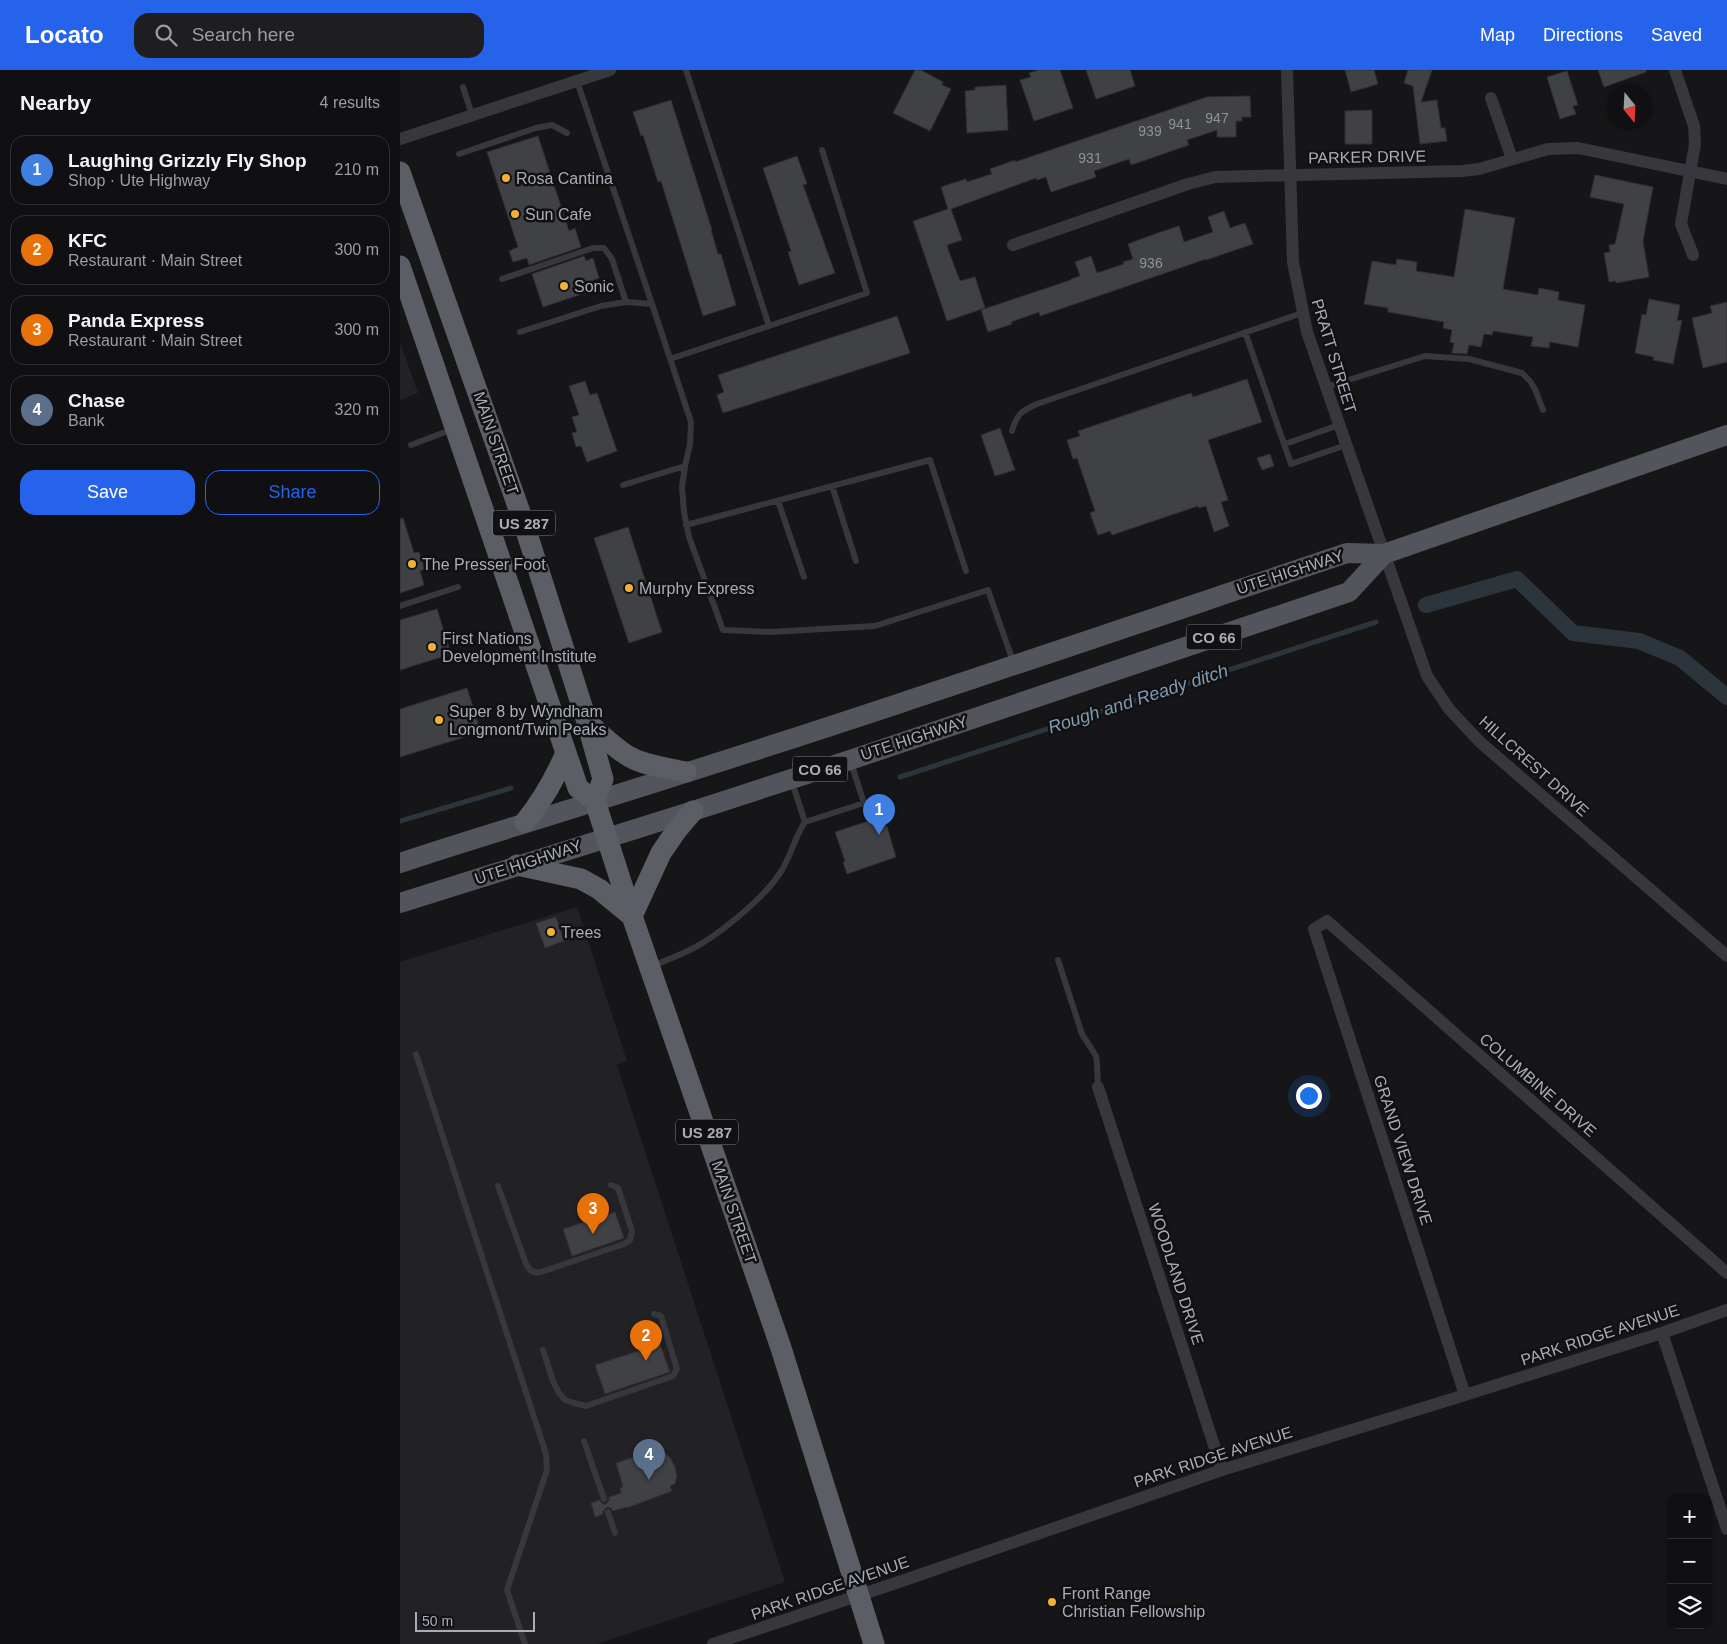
<!DOCTYPE html>
<html lang="en">
<head>
<meta charset="utf-8">
<style>
  :root { --surface:#101012; --page:#1e1e20; --text:#f1f3f6; --muted:#9c9d9f; --line:#303032; --accent:#2563eb }
  body { margin:0; font-family:Arial,sans-serif; background:var(--page); color:var(--text) }
  .controls { position:absolute; right:15px; bottom:15px; display:grid; overflow:hidden; border-radius:10px; box-shadow:0 1px 4px #0004 }
  .controls button { width:45px; height:45px; display:grid; place-items:center; padding:0; border:0; border-bottom:1px solid var(--line); background:var(--surface); color:var(--text); font:25px sans-serif }
  .compass { position:absolute; left:1207px; top:15px; width:45px; height:45px; border-radius:50%; background:var(--surface); box-shadow:0 1px 4px #0004; rotate:162deg }
  .scale { position:absolute; left:15px; bottom:12px; width:120px; box-sizing:border-box; padding-left:5px; border:2px solid #a8adb8; border-top:0; font-size:14px; line-height:18px; white-space:nowrap; color:#a8adb8; -webkit-text-stroke:4px #111113; paint-order:stroke }
  .you { position:absolute; left:908px; top:1025px; width:18px; height:18px; margin:-12px; border:4px solid #fff; border-radius:50%; background:#1a73e8; box-shadow:0 0 0 8px #1a73e833 }
  .badge { display:grid; place-items:center; width:32px; height:32px; border-radius:50%; background:var(--accent); color:#fff; font-size:16px; font-weight:700 }
  .pin { position:absolute; translate:-50% -41px; filter:drop-shadow(0 1px 2px #0008) }
  .pin::after { content:''; position:absolute; top:26px; width:18px; height:15px; background:inherit; clip-path:polygon(0 0,100% 0,50% 100%) }
  .list { margin:0; padding:0; list-style:none }
  h2 { display:flex; justify-content:space-between; align-items:center; height:65px; margin:0; padding:0 20px; font-size:21px }
  h2 small { font-size:16px; font-weight:400; color:var(--muted) }
  .list li { display:grid; grid-template-columns:32px 1fr auto; gap:15px; align-items:center; box-sizing:border-box; height:70px; margin:0 10px 10px; padding:0 10px; border:1px solid var(--line); border-radius:15px }
  .list b { display:block; font-size:19px; white-space:nowrap }
  .list p { margin:0; font-size:16px; white-space:nowrap; color:var(--muted) }
  .list em { font-size:16px; font-style:normal; color:var(--muted) }
  .actions { display:flex; gap:10px; padding:15px 20px }
  .actions a { flex:1; padding:11px 0; border:1px solid var(--accent); border-radius:15px; text-align:center; font-size:18px; color:var(--accent) }
  .actions .main { background:var(--accent); color:#fff }
  .icon { flex:none; width:28px; height:28px; fill:none; stroke:currentColor; stroke-width:2; stroke-linecap:round; stroke-linejoin:round }
  .map { position:relative; flex:none; width:1327px; height:1574px; overflow:hidden }
  header { display:flex; align-items:center; gap:30px; box-sizing:border-box; height:70px; padding:0 25px; background:var(--accent); color:#fff }
  header strong { font-size:24px }
  nav { display:flex; gap:28px; margin-inline-start:auto; font-size:18px }
  .search { width:350px; height:45px; background:var(--page); display:flex; align-items:center; gap:12px; box-sizing:border-box; padding:0 18px; border-radius:15px; color:var(--muted); font-size:19px }
  main { display:flex }
  aside { flex:1; background:var(--surface) }
  .map>svg:first-child { display:block }
  .built { fill:#222225 }
  .lines { fill:none; stroke-linecap:round; stroke-linejoin:round }
  .stream { stroke:#2c353c; stroke-width:5 }
  .canal { stroke:#2c353c; stroke-width:16 }
  .building { fill:#404145; stroke:#303034 }
  .service { stroke:#37383d; stroke-width:6 }
  .minor { stroke:#37383d; stroke-width:12 }
  .primary { stroke:#53555c; stroke-width:20 }
  .trunk { stroke:#5b5e65; stroke-width:21 }
  .poi-dot { fill:#f2b134; stroke:#111113; stroke-width:2 }
  .labels { text-anchor:middle; dominant-baseline:central; stroke-width:5; stroke-linejoin:round; paint-order:stroke }
  .number-label { font-size:14px; fill:#8e929b }
  .shield { fill:#111113; stroke:#7b7e86; stroke-width:1 }
  .shield-label { font-size:15px; font-weight:bold; fill:#a8adb8 }
  .street-label { font-size:16px; fill:#a8adb8; stroke:#111113 }
  .poi-label { font-size:16px; fill:#a8adb8; stroke:#111113; text-anchor:start }
  .water-label { font-size:18px; font-style:italic; fill:#7f9bb3; stroke:#111113 }
</style>
</head>
<body>
<header>
<strong>Locato</strong>
<div class="search"><svg class="icon" aria-label="search" viewBox="0 0 24 24"><circle cx="10" cy="10" r="6"/><path d="M15 15l6 6"/></svg>Search here</div>
<nav><a>Map</a><a>Directions</a><a>Saved</a></nav>
</header>
<main>
<aside>
<h2>Nearby<small>4 results</small></h2>
<ul class="list">
<li><span class="badge" style="background:#3f7fe0">1</span><div><b>Laughing Grizzly Fly Shop</b><p>Shop · Ute Highway</p></div><em>210 m</em></li>
<li><span class="badge" style="background:#e8710a">2</span><div><b>KFC</b><p>Restaurant · Main Street</p></div><em>300 m</em></li>
<li><span class="badge" style="background:#e8710a">3</span><div><b>Panda Express</b><p>Restaurant · Main Street</p></div><em>300 m</em></li>
<li><span class="badge" style="background:#5c6f8a">4</span><div><b>Chase</b><p>Bank</p></div><em>320 m</em></li>
</ul>
<div class="actions"><a class="main">Save</a><a>Share</a></div>
</aside>
<div class="map">
<svg width="1327" height="1574" viewBox="0 0 1327 1574">
  <rect width="100%" height="100%" fill="#161618"/>
  <path class="built" d="M0,272L18,323L0,330Z
    M177,837L227,991L217,995L385,1512L197,1574H0V892Z"/>
  <g class="lines">
    <path class="stream" d="M500,707L976,552
      M0,751L111,718"/>
    <path class="canal" d="M1026,535L1117,509L1173,563L1239,571L1280,588L1327,627"/>
  </g>
  <path class="building" d="M515,0H521L543,12L542,15L551,19L530,61L493,43Z
    M660,0L673,38L634,51L620,10L631,7L629,3L639,0Z
    M686,0H730L735,16L696,29Z
    M945,0H974L978,14L951,22Z
    M1008,0H1032L1021,32L1037,30L1041,58H1045L1047,71L1020,74L1013,16L1004,13Z
    M1198,0H1246V2L1204,17Z
    M1167,1L1178,35L1173,36L1176,44L1160,49L1147,7Z
    M606,15L608,60L567,63L565,21L575,20V17Z
    M850,26L851,47H842V51H836V67H817V60L787,70L789,75L731,95L729,89L694,101L696,107L651,122L646,107L637,110L636,108L551,139L562,170L547,175L549,182L560,211L575,207L585,238L547,251L513,151L548,139L541,117L566,109L567,112L592,104L590,99L615,90V92L807,27Z
    M271,30L312,160H311L318,184H321L336,235L303,246L261,111L258,112L243,65L241,66L233,42Z
    M972,40V74H945V41Z
    M138,66L169,161L175,158L181,177L129,195L127,188L113,192L109,181L118,177L87,82Z
    M397,86L407,114L403,115L435,203L399,215L388,182L391,181L363,98Z
    M1195,105L1253,117L1243,171L1249,207L1216,213V211L1209,212L1204,183L1210,182L1209,175L1215,174L1224,134L1190,127Z
    M1065,139L1115,148L1103,219L1138,225L1139,218L1159,222L1158,230L1185,235L1178,277L1150,272L1149,278L1131,276L1133,267L1093,261L1092,265L1084,264L1081,277L1069,275L1067,284L1052,283L1054,273L1050,272L1052,260L1043,258L1044,252L988,242V238L964,234L972,191L996,195L997,189L1017,192L1016,201L1054,207Z
    M824,141L830,158L845,153L853,174L806,190V189L640,246L639,242L611,252L612,254L588,262L581,240L671,210V209L680,206L675,192L691,186L697,203L724,194L723,192L733,189L728,174L755,164L779,156L784,172L813,162L808,147Z
    M184,186L186,191L193,188L199,208L191,211L194,220L143,237L132,204Z
    M1249,229L1280,235L1277,251L1282,250L1273,294L1253,290L1254,287L1235,283L1242,244L1246,245Z
    M1327,232V292L1303,298L1292,248L1312,243L1310,236Z
    M497,246L510,283L323,343L317,325L324,322L318,305Z
    M847,309L862,352L808,370L828,430L821,432L829,456L814,462L806,436L799,438L798,436L712,465L710,461L698,465L690,443L695,441L677,388L673,389L667,370L680,366L678,361L791,323L793,327Z
    M185,311L190,325L197,323L217,381L187,392L181,376L176,377L172,363L177,362L172,347L179,345L169,316Z
    M600,358L615,400L595,406L581,365Z
    M870,384L874,396L862,400L857,388Z
    M3,448L14,483L19,482L25,499L20,501L24,515L0,523V449Z
    M228,457L262,562L229,573L194,468Z
    M37,539L51,584L0,600V550Z
    M67,618L81,662L0,687V639Z
    M481,747L483,750H485L496,787L447,804L443,792L445,791L435,762Z
    M156,847L164,871L145,878L136,853Z
    M215,1142L224,1168L172,1186L163,1159Z
    M260,1274L270,1302L205,1324L195,1295Z
    M257,1379L259,1385L265,1383L271,1389L275,1397L277,1406L275,1414L270,1416L272,1421L227,1438L226,1437L213,1441L211,1438L207,1437L203,1441V1444L195,1447L191,1433L199,1430L203,1434H206L209,1430V1427L221,1423L220,1418L223,1417L216,1393Z"/>
  <g class="lines">
    <path class="service" d="M63,17L72,45
      M59,84L136,58L152,55L167,63
      M102,209L193,178H204L212,189L226,232
      M369,256L467,223L422,80
      M120,262L201,236L226,232L252,234L177,11
      M845,262L891,394L946,375
      M270,289L369,256L286,0
      M926,317L1025,286L1069,289L1122,303L1130,311L1135,319L1143,340
      M612,361C617,344 621,341 637,334L902,243
      M885,374L939,355
      M11,375L53,359
      M285,396L282,417L284,442L289,467L323,560L370,562L475,556L588,520L614,594
      M223,415L285,396L290,374L291,352L252,234
      M432,416L456,491
      M378,431L404,507
      M286,455L530,390L566,501
      M0,536L58,517
      M392,712L405,752L464,733L451,693
      M658,890L682,964L696,986L697,993L698,1017
      M252,896C264,891 278,886 290,880C318,866 363,829 380,803C391,787 394,768 405,752
      M16,984L146,1384L147,1400L107,1520L125,1574
      M98,1116L126,1194L131,1201L138,1203L224,1174L230,1170L232,1161L218,1118L211,1115
      M143,1280L153,1311L159,1323L165,1330L174,1333L186,1336L273,1306L277,1299L261,1246L254,1244
      M184,1371L204,1429
      M208,1442L215,1463"/>
    <path class="minor" d="M887,0L893,192L907,262L1027,606L1049,639L1080,672L1327,886
      M1275,0L1294,56L1295,74L1281,154L1293,185
      M1091,28L1112,89
      M0,69L210,0
      M613,175L788,114L815,107L1062,101L1079,99L1148,79L1178,78L1327,109
      M698,1017L822,1400
      M1262,1263L1327,1459
      M1065,1325L914,859L927,851L1327,1203
      M313,1574L502,1511L822,1400L1065,1325L1262,1263L1327,1240"/>
    <path class="primary" d="M0,793C65,771 131,752 196,731C447,653 697,567 947,483L984,484L1327,365
      M0,833L293,741L450,690L949,522L984,484"/>
    <path class="trunk" d="M0,102L122,448L187,652L203,709L195,731
      M0,196L178,718L195,731L232,846L381,1278L474,1574
      M187,652C201,664 214,678 230,687C246,696 268,698 286,702
      M125,752C143,730 154,710 166,683
      M117,795L181,809L199,819L232,846
      M232,846L261,783L276,761L293,741"/>
  </g>
  <g class="poi-dot">
    <circle cx="106" cy="108" r="5"/>
    <circle cx="115" cy="144" r="5"/>
    <circle cx="164" cy="216" r="5"/>
    <circle cx="12" cy="494" r="5"/>
    <circle cx="229" cy="518" r="5"/>
    <circle cx="32" cy="577" r="5"/>
    <circle cx="39" cy="650" r="5"/>
    <circle cx="151" cy="862" r="5"/>
    <circle cx="652" cy="1532" r="5"/>
  </g>
  <g class="labels">
    <g class="number-label">
      <text x="817" y="48">947</text>
      <text x="780" y="54">941</text>
      <text x="750" y="61">939</text>
      <text x="690" y="88">931</text>
      <text x="751" y="193">936</text>
    </g>
    <g class="shield">
      <rect x="93" y="440.5" width="62" height="25" rx="4"/>
      <rect x="786.5" y="554.5" width="55" height="25" rx="4"/>
      <rect x="392.5" y="686.5" width="55" height="25" rx="4"/>
      <rect x="276" y="1049.5" width="62" height="25" rx="4"/>
    </g>
    <g class="shield-label">
      <text x="124" y="453">US 287</text>
      <text x="814" y="567">CO 66</text>
      <text x="420" y="699">CO 66</text>
      <text x="307" y="1062">US 287</text>
    </g>
    <g class="street-label">
      <text transform="translate(967 87) rotate(-1)">PARKER DRIVE</text>
      <text transform="translate(934 286) rotate(73)">PRATT STREET</text>
      <text transform="translate(96 373) rotate(71)">MAIN STREET</text>
      <text transform="translate(890 502) rotate(-18)">UTE HIGHWAY</text>
      <text transform="translate(514 668) rotate(-18)">UTE HIGHWAY</text>
      <text transform="translate(1134 696) rotate(42)">HILLCREST DRIVE</text>
      <text transform="translate(128 792) rotate(-18)">UTE HIGHWAY</text>
      <text transform="translate(1138 1015) rotate(41)">COLUMBINE DRIVE</text>
      <text transform="translate(1003 1080) rotate(72)">GRAND VIEW DRIVE</text>
      <text transform="translate(334 1142) rotate(71)">MAIN STREET</text>
      <text transform="translate(776 1204) rotate(72)">WOODLAND DRIVE</text>
      <text transform="translate(1200 1265) rotate(-18)">PARK RIDGE AVENUE</text>
      <text transform="translate(813 1387) rotate(-18)">PARK RIDGE AVENUE</text>
      <text transform="translate(430 1518) rotate(-19)">PARK RIDGE AVENUE</text>
    </g>
    <g class="poi-label">
      <text x="116" y="108">Rosa Cantina</text>
      <text x="125" y="144">Sun Cafe</text>
      <text x="174" y="216">Sonic</text>
      <text x="22" y="494">The Presser Foot</text>
      <text x="239" y="518">Murphy Express</text>
      <text x="42" y="568">First Nations<tspan x="42" dy="18">Development Institute</tspan></text>
      <text x="49" y="641">Super 8 by Wyndham<tspan x="49" dy="18">Longmont/Twin Peaks</tspan></text>
      <text x="161" y="862">Trees</text>
      <text x="662" y="1523">Front Range<tspan x="662" dy="18">Christian Fellowship</tspan></text>
    </g>
    <g class="water-label">
      <text transform="translate(738 629) rotate(-18)">Rough and Ready ditch</text>
    </g>
  </g>
</svg>
<div class="controls">
<button>+</button>
<button>−</button>
<button><svg class="icon" aria-label="layers" viewBox="0 0 24 24"><path d="M12 4l9 5-9 5-9-5zM3 14l9 5 9-5"/></svg></button>
</div>
<svg class="compass" viewBox="-18 -18 36 36"><path d="M0-13l5 13h-10z" fill="#e53935"/><path d="M0 13l5-13h-10z" fill="#9c9d9f"/></svg>
<div class="scale">50 m</div>
<div class="you"></div>
<div class="pin badge" style="left:479px;top:765px;background:#3f7fe0">1</div>
<div class="pin badge" style="left:246px;top:1291px;background:#e8710a">2</div>
<div class="pin badge" style="left:193px;top:1164px;background:#e8710a">3</div>
<div class="pin badge" style="left:249px;top:1410px;background:#5c6f8a">4</div>
</div>
</main>
</body>
</html>
